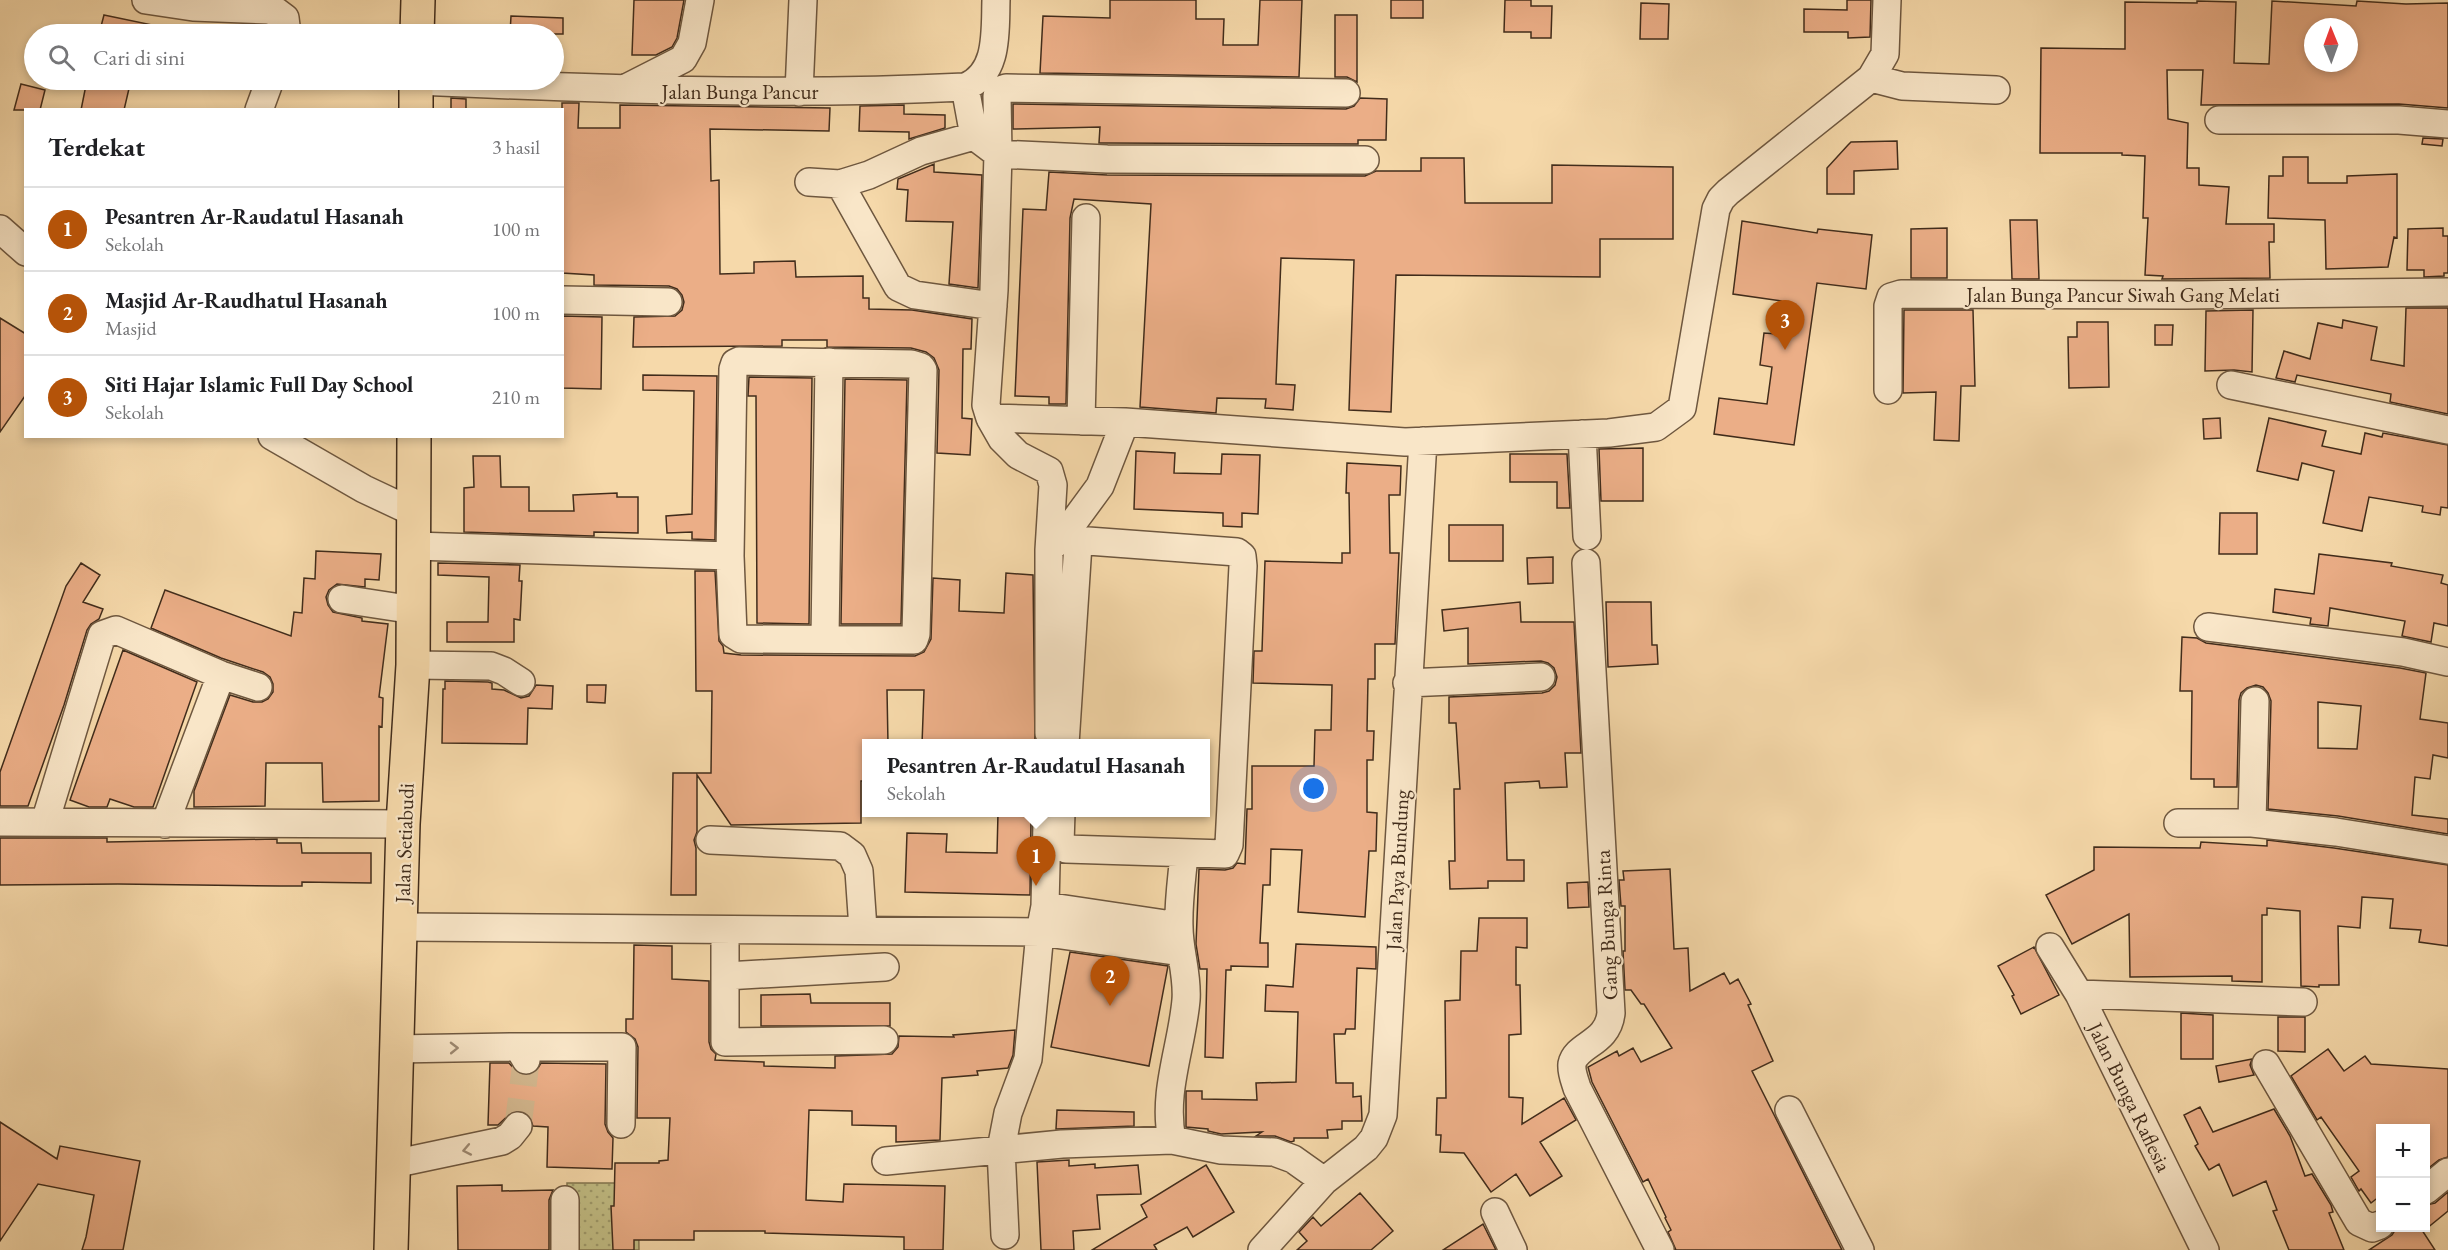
<!DOCTYPE html>
<html lang="id">
<head>
<meta charset="utf-8">
<style>
  :root { --surface:#fff; --page:#f6f6f6; --text:#202124; --muted:#757577; --line:#e0e0e0; --accent:#b45309 }
  body { margin:0; font-family:"EB Garamond",serif; background:var(--page); color:var(--text) }
  .controls { position:absolute; right:18px; bottom:18px; display:grid; overflow:hidden; border-radius:0px; box-shadow:0 3px 9px #0003 }
  .controls button { width:54px; height:54px; display:grid; place-items:center; padding:0; border:0; border-bottom:2px solid var(--line); background:var(--surface); color:var(--text); font:30px sans-serif }
  .compass { position:absolute; left:2304px; top:18px; width:54px; height:54px; border-radius:50%; background:var(--surface); box-shadow:0 3px 9px #0003; rotate:359deg }
  .you { position:absolute; left:1314px; top:789px; width:21px; height:21px; margin:-15px; border:4px solid #fff; border-radius:50%; background:#1a73e8; box-shadow:0 0 0 9px #1a73e833 }
  .badge { display:grid; place-items:center; width:39px; height:39px; border-radius:50%; background:var(--accent); color:#fff; font-size:20px; font-weight:700 }
  .pin { position:absolute; translate:-50% -50px; filter:drop-shadow(0 2px 3px #0008) }
  .pin::after { content:''; position:absolute; top:32px; width:21px; height:18px; background:inherit; clip-path:polygon(0 0,100% 0,50% 100%) }
  .popup { position:absolute; left:862px; top:739px; width:348px; height:78px; box-sizing:border-box; display:grid; place-content:center; border-radius:0px; background:var(--surface); filter:drop-shadow(0 2px 4px #0005); font-size:20px; white-space:nowrap; color:var(--muted) }
  .popup b { font-size:22px; color:var(--text) }
  .popup::after { content:''; position:absolute; left:50%; top:100%; margin-left:-12px; border:12px solid transparent; border-top-color:var(--surface) }
  .list { margin:0; padding:0; list-style:none }
  h2 { display:flex; justify-content:space-between; align-items:center; height:78px; margin:0; padding:0 24px; font-size:26px }
  h2 small { font-size:20px; font-weight:400; color:var(--muted) }
  .list li { display:grid; grid-template-columns:39px 1fr auto; gap:18px; align-items:center; box-sizing:border-box; height:84px; padding:0 24px; border-top:2px solid var(--line) }
  .list b { display:block; font-size:22px; white-space:nowrap }
  .list p { margin:0; font-size:20px; white-space:nowrap; color:var(--muted) }
  .list em { font-size:20px; font-style:normal; color:var(--muted) }
  .icon { flex:none; width:33px; height:33px; fill:none; stroke:currentColor; stroke-width:2; stroke-linecap:round; stroke-linejoin:round }
  .map { position:relative; flex:none; width:2448px; height:1250px; overflow:hidden }
  .search { position:absolute; background:var(--surface); box-shadow:0 3px 9px #0003; left:24px; top:24px; width:540px; height:66px; display:flex; align-items:center; gap:15px; box-sizing:border-box; padding:0 21px; border-radius:33px; color:var(--muted); font-size:22px }
  .panel { position:absolute; background:var(--surface); box-shadow:0 3px 9px #0003; left:24px; top:108px; width:540px; height:330px; border-radius:0px }
  .map>svg:first-child { display:block }
  .grass { fill:url(#grass-dots); stroke:#827550; stroke-width:1.5 }
  .building { fill:#ebae87; stroke:#412c1b; stroke-width:1.5; fill-rule:evenodd }
  .lines { fill:none; stroke-linecap:round; stroke-linejoin:round }
  .minor-tunnel { stroke:#d2b68d; stroke-width:27; stroke-dasharray:27 14; stroke-linecap:butt }
  .minor-casing { stroke:#6e573f; stroke-width:30 }
  .major-casing { stroke:#412c1b; stroke-width:36 }
  .minor { stroke:#f9e6c8; stroke-width:27 }
  .major { stroke:#f6d9aa; stroke-width:33 }
  .oneway { stroke:#9d8972 }
  .labels { text-anchor:middle; dominant-baseline:central; stroke-width:4.5; stroke-linejoin:round; paint-order:stroke }
  .street-label { font-size:21px; fill:#412c1b; stroke:#f9e6c8 }
</style>
</head>
<body>
<div class="map">
<svg width="2448" height="1250" viewBox="0 0 2448 1250">
  <defs>
    <pattern id="grass-dots" width="8" height="8" patternUnits="userSpaceOnUse" patternTransform="scale(1.5)"><rect width="8" height="8" fill="#c2be85"/><path d="M2 2h.1M6 6h.1" fill="none" stroke="#9f9b6c" stroke-width="1.8" stroke-linecap="round"/></pattern>
  </defs>
  <rect width="100%" height="100%" fill="#f6d9aa"/>
  <filter id="stains"><feTurbulence type="fractalNoise" baseFrequency=".00333" numOctaves="4"/><feColorMatrix values="0 0 0 0 .2 0 0 0 0 .09 0 0 0 0 .02 0 0 0 .5 -.17"/></filter>
  <radialGradient id="worn" r=".72"><stop offset=".6" stop-color="#630" stop-opacity="0"/><stop offset="1" stop-color="#630" stop-opacity=".3"/></radialGradient>
  <path class="grass" d="M567,1183H638L639,1250H567Z"/>
  <path class="building" d="M634,0H684L677,38L672,47L656,55H632Z
    M1110,0H1196V19H1224L1223,45H1258L1260,0H1302L1299,77L1040,73L1043,16L1110,18Z
    M1391,0H1423V18H1391Z
    M1505,0H1531V6H1552L1551,38H1531V32H1504Z
    M1847,0H1871L1870,37L1848,38V32H1804V9L1847,10Z
    M2197,1L2236,2L2234,63L2269,64L2272,1L2356,6L2357,1L2406,4L2448,3V108L2399,104L2201,105L2203,70H2167L2168,119L2188,123L2187,168H2199V185L2229,187L2226,224H2274V242H2269L2270,278L2162,279L2163,276L2145,275L2148,218H2143L2145,156L2122,155V153H2040L2041,48L2125,49V2L2197,3ZM2313,27H2349V63H2313Z
    M1641,3L1669,4L1668,39H1640Z
    M104,15L162,27L161,34H99Z
    M1335,15H1357V82L1347,77H1335Z
    M511,16L563,18V34H510Z
    M87,80H131L124,110H81Z
    M21,84L45,90L40,110H14Z
    M451,98L466,99V110H451Z
    M1360,98L1387,99L1386,140H1358V144L1107,143H1099L1100,127L1013,129V104L1346,109L1354,106Z
    M562,103H579L578,128H620V105L830,108L829,131L710,129L711,181L719,180L720,274L754,273V262L795,261L796,277L863,276V298H869V309L912,310L972,319L971,349H963L962,418L972,419L970,455L937,453L939,370L934,358L926,352L911,348L827,347V340H782V346L633,347L634,317L675,316L682,310L684,302L682,295L677,289L669,286L594,285V275L562,273Z
    M904,105V114L945,115V128L909,139V132L859,131L860,106Z
    M2423,138L2443,139L2442,146L2422,144Z
    M1897,141L1898,169L1854,171V194H1827V168L1848,145L1851,142Z
    M2283,157H2308V183H2347V176L2397,174V238L2394,237L2388,267L2326,269L2325,220L2268,218L2269,176H2283Z
    M1421,158H1464L1465,203H1552V165L1673,167V239H1600V277L1396,275L1391,412L1349,410L1354,260L1281,258L1276,384L1295,385L1293,410L1265,408L1266,399L1217,398L1216,413L1140,407L1151,204L1074,199L1070,218L1066,404H1049V397L1015,396L1023,209L1046,210L1049,172L1107,175L1365,176L1376,171H1421Z
    M934,164V172L982,175L978,288L949,284L953,222L906,221L908,190L897,189L898,179Z
    M2010,220H2037L2039,279H2012Z
    M1742,221L1817,233L1818,229L1872,235L1866,289L1817,283L1794,445L1714,434L1719,398L1767,404L1772,367L1760,365L1764,333L1777,334L1781,301L1733,294Z
    M1947,228V278H1911V229Z
    M2443,228V236H2448V273H2444V276L2424,277V270H2407L2408,229Z
    M2406,308H2448V414L2390,402L2391,394L2297,375L2295,382L2276,378L2284,351L2310,359L2318,323L2342,328L2343,320L2377,327L2371,360L2404,366Z
    M1904,310H1973L1975,386H1961L1959,441L1934,440L1936,392L1903,393Z
    M2253,310L2252,372L2234,370L2205,371L2206,311Z
    M562,316L602,317L601,389L562,388Z
    M0,318L26,334L25,396L0,432Z
    M2077,322H2108L2109,387L2069,388L2068,337H2077Z
    M2155,325H2173L2172,345H2155Z
    M643,375L717,376L715,540L692,539V532L667,533L666,516L692,514L694,391L643,390Z
    M749,377L812,378L809,624L757,623L756,396H748Z
    M845,379L907,380L901,624H841Z
    M2220,418L2221,438L2204,439L2203,419Z
    M2269,418L2326,431L2322,446L2361,454L2365,433L2382,437L2383,433L2448,445V508L2441,507L2440,515L2422,512L2423,506L2369,497L2362,531L2323,523L2334,471L2302,463L2298,480L2257,471Z
    M1643,448V501H1601L1599,449Z
    M1136,451L1175,453L1174,473L1221,474L1222,454L1260,455L1258,514L1242,513V527L1223,526V513L1134,509Z
    M1510,454H1567L1570,508H1557V482H1510Z
    M473,456H500L501,487H529V511H574L573,495L617,493V497H638V533L594,532V536H592L464,532V488L474,487Z
    M1347,463L1401,466L1400,495H1389L1390,553H1399L1395,644H1375V679H1368L1367,731H1374L1373,760H1367V812L1377,813L1376,851H1369L1365,917L1298,912L1302,850L1271,849L1270,885H1263L1260,943H1268V967L1231,966V970H1226L1223,1058L1205,1057L1207,969H1200L1196,944L1199,869L1225,870L1233,868L1237,863L1245,864L1247,809H1252V766H1314L1315,730H1331L1332,685L1253,683L1254,651H1262L1265,561L1342,563V553H1350L1349,493H1346Z
    M2220,513H2257V554H2219Z
    M1449,525H1503V561H1449Z
    M316,551L381,554L379,580L365,579V587L337,584L329,590L326,597L328,605L333,612L362,618V621L388,624L379,697L383,698L382,727L379,726V801L323,802L322,763H266L265,806L194,807V791L230,695L253,702H262L268,699L273,692V684L270,677L263,672L221,658L151,628L165,590L291,636L294,612L302,613L304,578L315,579Z
    M2319,554L2392,563L2391,566L2443,575L2441,583L2448,585V626L2434,623L2431,642L2402,636L2405,621L2330,608L2328,626L2310,624L2311,618L2273,612L2275,589L2314,594Z
    M1553,557V583L1528,584L1527,558Z
    M81,563L100,575L83,602L103,609L99,619L91,624L87,630L64,705L28,806H0V772L66,586Z
    M438,563L520,565L519,581H522L520,620L514,619V642H447V622H488L489,577L438,575Z
    M695,571H715L719,641L723,646L724,653L741,655L915,656L924,652L931,639L933,578L960,580L959,611L1004,613L1006,573L1033,575L1035,744H922L924,690H887L888,744H867V781H861V823L731,825L697,775V832L694,840L696,848V895H671L673,773H711L712,691H696Z
    M1520,602L1521,622H1574L1581,753H1565L1567,787L1540,788L1539,781L1505,783L1507,860H1524V881H1488V888L1450,889L1449,861H1455L1454,789H1460L1456,723H1449V697L1542,693L1549,691L1555,685L1557,677L1554,668L1548,663L1541,661L1468,664V628L1444,631L1442,610Z
    M1606,602H1651L1652,645H1657L1658,664L1608,667Z
    M2182,637L2197,638L2206,643L2400,668L2426,673L2420,719L2448,723V758L2433,755L2430,779L2415,777L2412,815L2448,819V834L2338,816L2268,809L2271,701L2268,693L2263,687L2256,685L2247,688L2241,693L2239,700L2237,787H2214V779H2191L2192,691H2180ZM2318,702L2361,706L2357,749L2318,748Z
    M123,650L197,682L153,807H134L110,799L107,807H89L70,800Z
    M445,681L488,682L492,683V689L504,690L521,698L529,696L536,685L553,686L552,709L528,708L527,744L442,743L443,689H445Z
    M587,685H606L605,703L587,702Z
    M998,813H1036L1031,823L1030,895L905,892L907,833L947,834L946,852L997,853Z
    M0,838H107V842L277,839V843H301L302,853H371V883L302,882V886H280L118,884L0,885Z
    M2267,840L2334,848L2448,865V946L2419,942L2421,930L2390,928L2393,899L2362,897L2360,928L2338,926L2339,985H2319V987L2301,986L2300,911L2267,908V915H2262V982L2232,981V976L2130,977L2129,914L2072,944L2046,895L2094,870V847L2200,848L2201,842L2267,846Z
    M1670,869L1674,949L1688,948L1690,991L1724,973L1730,984L1738,979L1751,1004L1748,1005L1773,1061L1752,1071L1842,1250H1676L1668,1232L1671,1230L1665,1218L1666,1217L1648,1179L1643,1182L1592,1082L1588,1067L1617,1051L1619,1056L1633,1048L1641,1062L1672,1048L1644,1004H1641L1631,990H1625L1623,951H1625V906H1621L1619,880H1624L1623,871Z
    M1588,882L1589,907L1568,908L1567,883Z
    M1479,918H1527V948L1516,947V985H1520L1521,1034L1509,1035V1097L1523,1098L1522,1124L1564,1098L1576,1120L1540,1142L1562,1176L1530,1196L1516,1174L1491,1192L1464,1153L1440,1152L1441,1135H1436L1437,1098H1446L1445,1001L1460,1000L1461,951H1477Z
    M1296,944L1376,947V969L1357,968L1355,1029H1346L1345,1034H1334L1336,1083H1353V1097L1361,1096L1362,1121H1342V1129L1327,1130L1328,1138H1294V1141L1291,1142L1275,1136H1256L1262,1132L1221,1134L1208,1131V1129L1186,1127V1091H1202V1099L1257,1100L1256,1083L1296,1082L1298,1012L1265,1011L1266,985L1293,987Z
    M634,945L672,946V979L709,981V1042L711,1049L716,1054L715,1060L764,1062V1066L835,1068V1056L892,1054L898,1047L899,1036L954,1037L953,1035L1015,1030L1013,1055L1008,1068L977,1071L978,1075L942,1078L940,1140L896,1142V1126L852,1125V1111L809,1110L806,1200L843,1202L844,1184L945,1186L943,1250H904V1237L765,1233V1231H694V1240H634V1250H613L611,1206H614L615,1163H659V1161L668,1160L670,1118H637L638,1047L635,1039L626,1032V1019H633Z
    M2034,947L2059,995L2021,1014L2012,996L2014,995L1998,966Z
    M1070,952L1168,966L1149,1066L1051,1047Z
    M810,994L811,1003H890V1026H761V995Z
    M2181,1013L2213,1015V1059H2181Z
    M2278,1017H2305V1052L2278,1051Z
    M2328,1049L2344,1071L2365,1056L2371,1064L2448,1069V1157L2439,1160L2426,1170V1128H2380V1196L2371,1203L2361,1189L2359,1191L2351,1177L2359,1171L2321,1117L2317,1120L2291,1076Z
    M2252,1059L2250,1065L2254,1075L2219,1082L2216,1066Z
    M490,1063H509L518,1073L526,1076L535,1073L541,1063L606,1064L605,1124L608,1132L613,1138L612,1169L547,1167L548,1127L533,1126L528,1114L521,1111L512,1112L498,1125H488Z
    M2200,1107L2213,1132L2274,1109L2290,1136L2305,1176L2312,1174L2331,1205L2333,1212L2329,1213L2344,1250H2289L2273,1211L2277,1210L2266,1181L2233,1196L2219,1164L2209,1170L2195,1146L2198,1144L2184,1115Z
    M1057,1110L1134,1112V1126L1056,1129Z
    M0,1122L57,1159L60,1146L140,1161L123,1250H82L86,1237L94,1195L38,1184L0,1241Z
    M1069,1160V1166L1095,1164V1168L1138,1165L1141,1194L1097,1195L1100,1229L1073,1231L1074,1250H1041L1037,1162Z
    M1206,1165L1234,1212L1193,1237L1187,1227L1154,1245L1157,1250H1092L1147,1217L1141,1205Z
    M502,1185V1191L553,1190L549,1200V1250H458L457,1186Z
    M2448,1192V1211L2426,1229V1205L2435,1203Z
    M1360,1193L1393,1231L1371,1250H1297L1307,1241L1299,1232L1313,1217L1321,1226Z
    M1483,1224L1496,1250H1443Z
    M2397,1227H2420L2435,1250H2369L2392,1235Z"/>
  <g class="lines">
    <path class="minor-tunnel" d="M518,1126L526,1062"/>
    <g class="minor-casing">
      <path id="minor" d="M146,0L193,7L268,10L277,12L285,18L287,34
        M1871,78L1902,86L1996,90
        M416,81C599,89 782,96 965,87C999,74 995,31 996,0
        M965,87L974,136L998,154L994,290L986,405L990,418L1125,422L1405,442L1609,433L1656,427L1682,408L1716,209L1721,199L1728,192L1871,78L1885,54L1887,0
        M626,88L683,59L692,43L700,0
        M799,92L803,0
        M1346,93L1006,88L1000,90L997,96L998,154L1107,159L1365,160
        M259,110L270,80
        M2219,120H2399L2448,124
        M809,182L840,184L869,175L921,151L974,136
        M840,184L898,287L915,295L993,306
        M0,229L26,252
        M562,300L668,302
        M739,361L911,364L921,367L923,370L916,634L914,640L741,639L733,634L730,556L733,369L735,363Z
        M2231,385L2448,430
        M1888,390V306L1891,297L1901,294L2186,295L2448,292
        M990,418L1002,439L1018,455L1049,471L1053,485L1049,550
        M1081,421L1086,218
        M1582,434L1587,536
        M272,436L364,489L415,513
        M414,546L730,556
        M1586,563L1611,1013C1608,1044 1576,1044 1572,1064C1571,1072 1575,1081 1577,1088L1660,1250
        M342,599L414,610
        M2208,627L2403,652L2448,662
        M825,638L829,362
        M413,665L491,666L504,671L521,682
        M1407,683L1541,677
        M1049,733V550L1067,531L1100,486L1125,422
        M1061,812L1060,844L1066,849L1225,854L1229,845L1243,566L1242,556L1237,552L1088,541L1078,544L1065,744
        M0,822L403,824
        M45,822L102,635L116,630L221,675L258,687
        M2178,823H2252L2336,832L2448,850
        M2252,823L2255,701
        M165,824L221,675
        M710,840L840,846L852,855L859,871L863,929
        M1045,906L1179,926
        M402,927L1040,932L1181,952
        M725,931V1042L884,1040
        M2050,947L2079,994L2205,1250
        M726,976L885,967
        M2079,994L2303,1002
        M514,1047H622L621,1124
        M396,1049L514,1047L520,1050L526,1060
        M2266,1064L2359,1222L2372,1228L2380,1225
        M1789,1110L1860,1250
        M1172,1140C1162,1092 1182,1047 1186,1000C1188,975 1179,951 1179,927C1178,903 1182,878 1184,854
        M886,1161L1062,1144L1172,1140L1221,1150L1274,1152L1293,1159L1324,1181
        M393,1164L502,1141L510,1136L518,1126
        M2426,1190L2448,1172
        M565,1200V1250
        M1495,1212L1513,1250
        M1005,1235L1001,1149L1008,1113L1028,1059L1040,932L1045,906L1047,823
        M1262,1250L1324,1181L1366,1148L1374,1138L1383,1115L1423,441"/>
    </g>
    <g class="major-casing">
      <path id="major" d="M417,34L418,0
        M416,110V80
        M391,1250L403,824L413,665L414,436"/>
    </g>
    <use href="#minor" class="minor"/>
    <use href="#major" class="major"/>
  </g>
  <defs><path id="oneway-chevron" d="M-2-3.5L2.5 0L-2 3.5" fill="none" stroke-width="1.6" stroke-linecap="round" stroke-linejoin="round" transform="scale(1.5)"/></defs>
  <g class="oneway">
    <use href="#oneway-chevron" transform="translate(454 1048) rotate(-1)"/>
    <use href="#oneway-chevron" transform="translate(467 1150) rotate(169)"/>
  </g>
  <g class="labels">
    <g class="street-label">
      <text x="740" y="91">Jalan Bunga Pancur</text>
      <text x="2123" y="294">Jalan Bunga Pancur Siwah Gang Melati</text>
      <text transform="translate(404 843) rotate(-88)">Jalan Setiabudi</text>
      <text transform="translate(1397 870) rotate(-87)">Jalan Paya Bundung</text>
      <text transform="translate(1606 925) rotate(-93)">Gang Bunga Rinta</text>
      <text transform="translate(2130 1097) rotate(64)">Jalan Bunga Raflesia</text>
    </g>
  </g>
  <rect width="100%" height="100%" filter="url(#stains)"/>
  <rect width="100%" height="100%" fill="url(#worn)"/>
</svg>
<div class="controls">
<button>+</button>
<button>−</button>
</div>
<svg class="compass" viewBox="-18 -18 36 36"><path d="M0-13l5 13h-10z" fill="#e53935"/><path d="M0 13l5-13h-10z" fill="#757577"/></svg>
<div class="you"></div>
<div class="pin badge" style="left:1036px;top:886px">1</div>
<div class="popup"><b>Pesantren Ar-Raudatul Hasanah</b>Sekolah</div>
<div class="pin badge" style="left:1110px;top:1006px">2</div>
<div class="pin badge" style="left:1785px;top:350px">3</div>
<div class="search"><svg class="icon" aria-label="search" viewBox="0 0 24 24"><circle cx="10" cy="10" r="6"/><path d="M15 15l6 6"/></svg>Cari di sini</div>
<section class="panel">
<h2>Terdekat<small>3 hasil</small></h2>
<ul class="list">
<li><span class="badge">1</span><div><b>Pesantren Ar-Raudatul Hasanah</b><p>Sekolah</p></div><em>100 m</em></li>
<li><span class="badge">2</span><div><b>Masjid Ar-Raudhatul Hasanah</b><p>Masjid</p></div><em>100 m</em></li>
<li><span class="badge">3</span><div><b>Siti Hajar Islamic Full Day School</b><p>Sekolah</p></div><em>210 m</em></li>
</ul>
</section>
</div>
</body>
</html>
